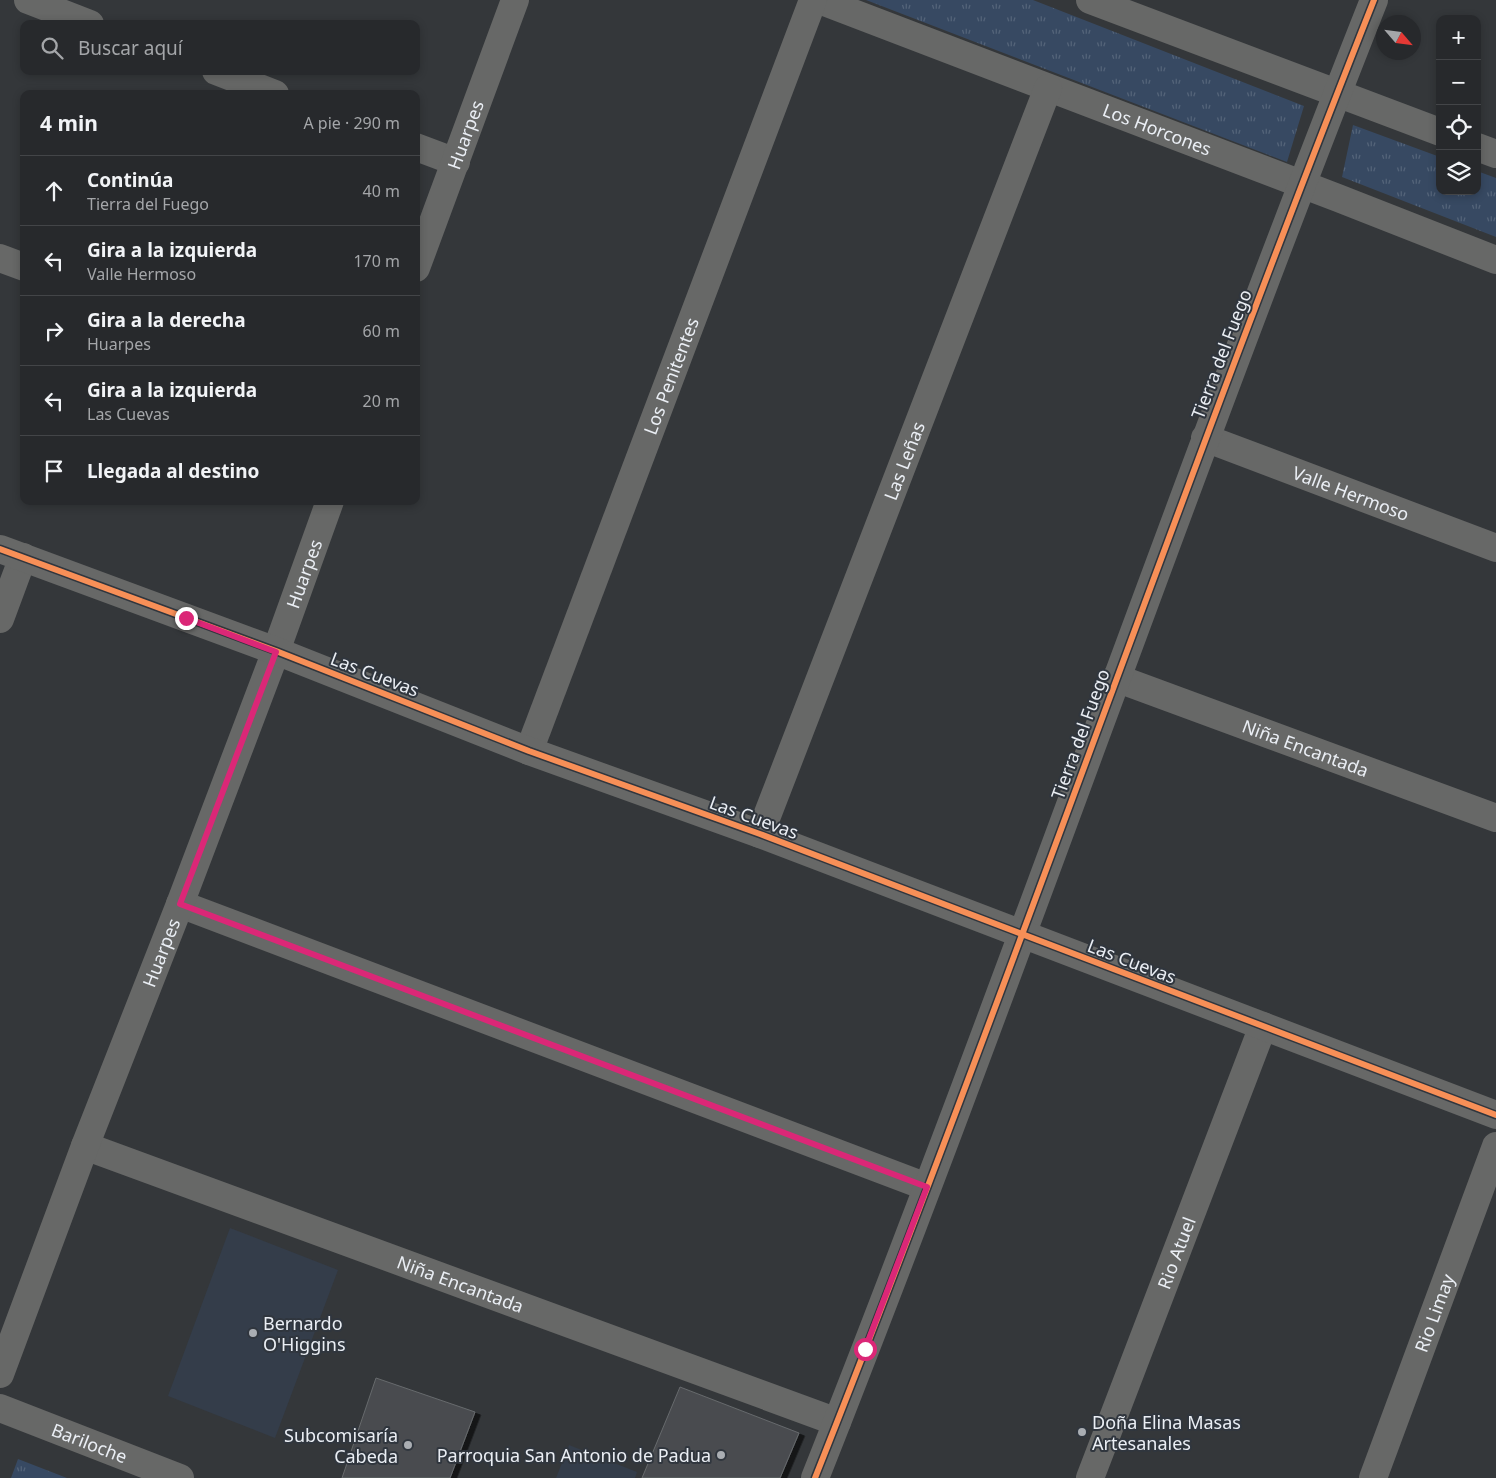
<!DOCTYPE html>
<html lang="es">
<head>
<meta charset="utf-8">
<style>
  :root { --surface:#27292c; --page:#333538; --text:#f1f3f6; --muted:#a4a6a9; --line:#434548 }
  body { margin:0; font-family:"Noto Sans",sans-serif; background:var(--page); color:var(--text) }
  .controls { position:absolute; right:15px; top:15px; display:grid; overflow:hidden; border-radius:10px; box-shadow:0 2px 8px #0003 }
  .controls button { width:45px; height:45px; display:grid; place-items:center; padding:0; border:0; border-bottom:1px solid var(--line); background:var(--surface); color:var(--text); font:25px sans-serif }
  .compass { position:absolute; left:1376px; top:15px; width:45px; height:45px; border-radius:50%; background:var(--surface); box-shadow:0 2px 8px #0003; rotate:118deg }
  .stop { position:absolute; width:15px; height:15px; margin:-11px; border:4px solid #db2777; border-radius:50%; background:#fff }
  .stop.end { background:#db2777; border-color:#fff; box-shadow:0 1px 5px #0008 }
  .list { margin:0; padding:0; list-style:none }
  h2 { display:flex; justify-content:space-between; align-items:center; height:65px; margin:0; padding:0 20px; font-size:21px }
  h2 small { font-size:16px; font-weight:400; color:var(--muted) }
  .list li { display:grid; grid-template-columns:32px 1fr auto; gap:15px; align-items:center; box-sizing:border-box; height:70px; padding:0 20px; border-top:1px solid var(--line) }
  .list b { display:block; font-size:19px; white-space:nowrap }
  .list p { margin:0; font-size:16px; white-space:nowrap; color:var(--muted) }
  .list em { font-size:16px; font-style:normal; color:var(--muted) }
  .icon { flex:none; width:28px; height:28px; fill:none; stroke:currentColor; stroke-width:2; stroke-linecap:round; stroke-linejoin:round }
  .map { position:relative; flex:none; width:1496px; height:1478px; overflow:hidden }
  .search { position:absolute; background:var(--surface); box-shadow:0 2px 8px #0003; left:20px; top:20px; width:400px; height:55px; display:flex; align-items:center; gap:12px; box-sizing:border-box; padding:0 18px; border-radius:10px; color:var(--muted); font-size:19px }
  .panel { position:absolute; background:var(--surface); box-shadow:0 2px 8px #0003; left:20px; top:90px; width:400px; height:415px; border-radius:10px }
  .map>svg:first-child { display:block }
  .built { fill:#343d4a }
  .park { fill:url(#park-tufts) }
  .building { fill:#494c4f; stroke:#676a6d; filter:url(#shadow) }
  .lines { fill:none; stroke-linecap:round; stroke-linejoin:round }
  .minor { stroke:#676867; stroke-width:28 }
  .tertiary { stroke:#676867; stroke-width:28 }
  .cycleway-casing { stroke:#30363e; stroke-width:9 }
  .cycleway { stroke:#f78f57; stroke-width:6 }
  .route { stroke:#db2777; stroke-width:6 }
  .poi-dot { fill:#aaaeb3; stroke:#30363e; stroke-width:2 }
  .labels { text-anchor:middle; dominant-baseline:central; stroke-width:4; stroke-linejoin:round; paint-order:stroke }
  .street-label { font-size:18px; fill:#eaeef4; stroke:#30363e }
  .poi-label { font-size:18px; fill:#eaeef4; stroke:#30363e; text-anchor:start }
</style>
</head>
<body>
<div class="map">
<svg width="1496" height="1478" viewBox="0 0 1496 1478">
  <defs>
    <pattern id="park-tufts" width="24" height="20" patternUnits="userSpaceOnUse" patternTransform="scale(1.25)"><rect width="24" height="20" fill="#374962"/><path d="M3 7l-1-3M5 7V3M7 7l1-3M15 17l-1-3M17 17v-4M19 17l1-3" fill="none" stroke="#546479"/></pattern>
    <filter id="shadow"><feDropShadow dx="5.5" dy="3" stdDeviation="0" flood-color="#0009"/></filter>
  </defs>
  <rect width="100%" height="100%" fill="#34373a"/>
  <path class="built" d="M230,1228L338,1270L275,1438L168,1396Z
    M569,1445L637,1472L635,1478H556Z"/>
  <path class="park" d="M866,0H1033L1304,106L1287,162Z
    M1353,125L1440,157V191H1477V171L1496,178V237L1342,177Z
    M18,1459L67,1478H11Z"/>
  <path class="building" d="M376,1378L475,1412L450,1478H342Z
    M680,1387L799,1433L780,1478H642Z"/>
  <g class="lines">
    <g class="minor">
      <path d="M28,0L90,24"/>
      <path id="s1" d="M819,0L1338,198L1496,260"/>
      <path d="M1090,0L1440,132"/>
      <path d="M216,71L275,94"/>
      <path d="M416,147L456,162"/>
      <path d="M1477,147L1496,154"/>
      <path d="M0,258L24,267"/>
      <path id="s2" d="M416,268L515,0"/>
      <path id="s3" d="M1205,438L1496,548"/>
      <path d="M0,619L23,557"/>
      <path id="s4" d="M1116,678L1496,818"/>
      <path id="s5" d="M529,751L813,0"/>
      <path id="s6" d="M760,834L1048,88"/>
      <path d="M180,904L927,1187"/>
      <path id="s7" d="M85,1146L837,1422"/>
      <path id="s8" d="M0,1374L85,1146L180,904L276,651L330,501"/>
      <path d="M815,1478C1009,988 1180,490 1374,0"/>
      <path id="s9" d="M1090,1478L1263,1026"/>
      <path id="s10" d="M1373,1478L1496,1146"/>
    </g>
    <g class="tertiary">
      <path d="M0,549L276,651L529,751L760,834L1496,1115"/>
      <path id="s11" d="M0,1408L180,1478"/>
    </g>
    <g class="cycleway-casing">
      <path id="cycleway" d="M0,549L276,651L529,751L760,834L1496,1115
        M815,1478C1009,988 1180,490 1374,0"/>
    </g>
    <use href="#cycleway" class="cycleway"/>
  </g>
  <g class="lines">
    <path class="route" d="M186,618L276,652L180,904L927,1187L865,1349"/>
  </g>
  <g class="poi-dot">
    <circle cx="253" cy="1333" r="5"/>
    <circle cx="1082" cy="1432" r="5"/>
    <circle cx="408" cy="1445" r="5"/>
    <circle cx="721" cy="1455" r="5"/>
  </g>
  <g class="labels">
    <g class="street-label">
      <text stroke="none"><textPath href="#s1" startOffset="362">Los Horcones</textPath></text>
      <text stroke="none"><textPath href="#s2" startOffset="142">Huarpes</textPath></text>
      <text transform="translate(1221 354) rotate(-69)">Tierra del Fuego</text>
      <text stroke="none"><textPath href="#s5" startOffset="401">Los Penitentes</textPath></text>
      <text stroke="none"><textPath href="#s6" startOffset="400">Las Leñas</textPath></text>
      <text stroke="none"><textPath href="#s3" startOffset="156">Valle Hermoso</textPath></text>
      <text stroke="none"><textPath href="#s8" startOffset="856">Huarpes</textPath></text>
      <text transform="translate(375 674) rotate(21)">Las Cuevas</text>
      <text transform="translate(1080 734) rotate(-70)">Tierra del Fuego</text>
      <text stroke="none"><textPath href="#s4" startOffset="202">Niña Encantada</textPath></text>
      <text transform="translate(754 817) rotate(20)">Las Cuevas</text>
      <text stroke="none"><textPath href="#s8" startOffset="451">Huarpes</textPath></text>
      <text transform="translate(1132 961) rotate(21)">Las Cuevas</text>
      <text stroke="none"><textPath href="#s9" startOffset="241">Rio Atuel</textPath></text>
      <text stroke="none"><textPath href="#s7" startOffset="400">Niña Encantada</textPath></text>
      <text stroke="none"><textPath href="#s10" startOffset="176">Rio Limay</textPath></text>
      <text stroke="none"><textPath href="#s11" startOffset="96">Bariloche</textPath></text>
    </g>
    <g class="poi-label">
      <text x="263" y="1323">Bernardo<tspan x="263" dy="21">O'Higgins</tspan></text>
      <text x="1092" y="1422">Doña Elina Masas<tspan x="1092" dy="21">Artesanales</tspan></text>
      <text x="398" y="1435" text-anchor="end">Subcomisaría<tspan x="398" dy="21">Cabeda</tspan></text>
      <text x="711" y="1455" text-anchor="end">Parroquia San Antonio de Padua</text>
    </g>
  </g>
</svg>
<div class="controls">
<button>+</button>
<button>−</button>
<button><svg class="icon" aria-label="locate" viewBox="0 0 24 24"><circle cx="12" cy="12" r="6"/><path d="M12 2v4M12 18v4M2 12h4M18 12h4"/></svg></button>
<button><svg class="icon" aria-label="layers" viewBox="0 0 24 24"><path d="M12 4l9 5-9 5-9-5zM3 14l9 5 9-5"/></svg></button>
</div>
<svg class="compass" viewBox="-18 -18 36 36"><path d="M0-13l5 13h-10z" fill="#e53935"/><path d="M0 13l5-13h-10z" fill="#a4a6a9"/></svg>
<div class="stop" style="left:865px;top:1349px"></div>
<div class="stop end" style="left:186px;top:618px"></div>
<div class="search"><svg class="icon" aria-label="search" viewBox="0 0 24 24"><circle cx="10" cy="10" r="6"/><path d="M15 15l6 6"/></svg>Buscar aquí</div>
<section class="panel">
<h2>4 min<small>A pie · 290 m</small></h2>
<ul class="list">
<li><svg class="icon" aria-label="ahead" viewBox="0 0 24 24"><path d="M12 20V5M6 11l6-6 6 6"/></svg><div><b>Continúa</b><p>Tierra del Fuego</p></div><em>40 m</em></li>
<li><svg class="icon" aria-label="left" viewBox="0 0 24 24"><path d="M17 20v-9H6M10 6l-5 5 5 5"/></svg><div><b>Gira a la izquierda</b><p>Valle Hermoso</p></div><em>170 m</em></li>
<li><svg class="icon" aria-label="right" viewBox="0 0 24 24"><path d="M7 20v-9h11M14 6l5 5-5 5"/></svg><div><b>Gira a la derecha</b><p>Huarpes</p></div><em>60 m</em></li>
<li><svg class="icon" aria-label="left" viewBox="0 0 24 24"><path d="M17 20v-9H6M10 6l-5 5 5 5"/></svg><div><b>Gira a la izquierda</b><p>Las Cuevas</p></div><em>20 m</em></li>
<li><svg class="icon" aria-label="arrive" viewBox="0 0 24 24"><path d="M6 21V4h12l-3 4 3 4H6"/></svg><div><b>Llegada al destino</b></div></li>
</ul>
</section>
</div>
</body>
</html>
